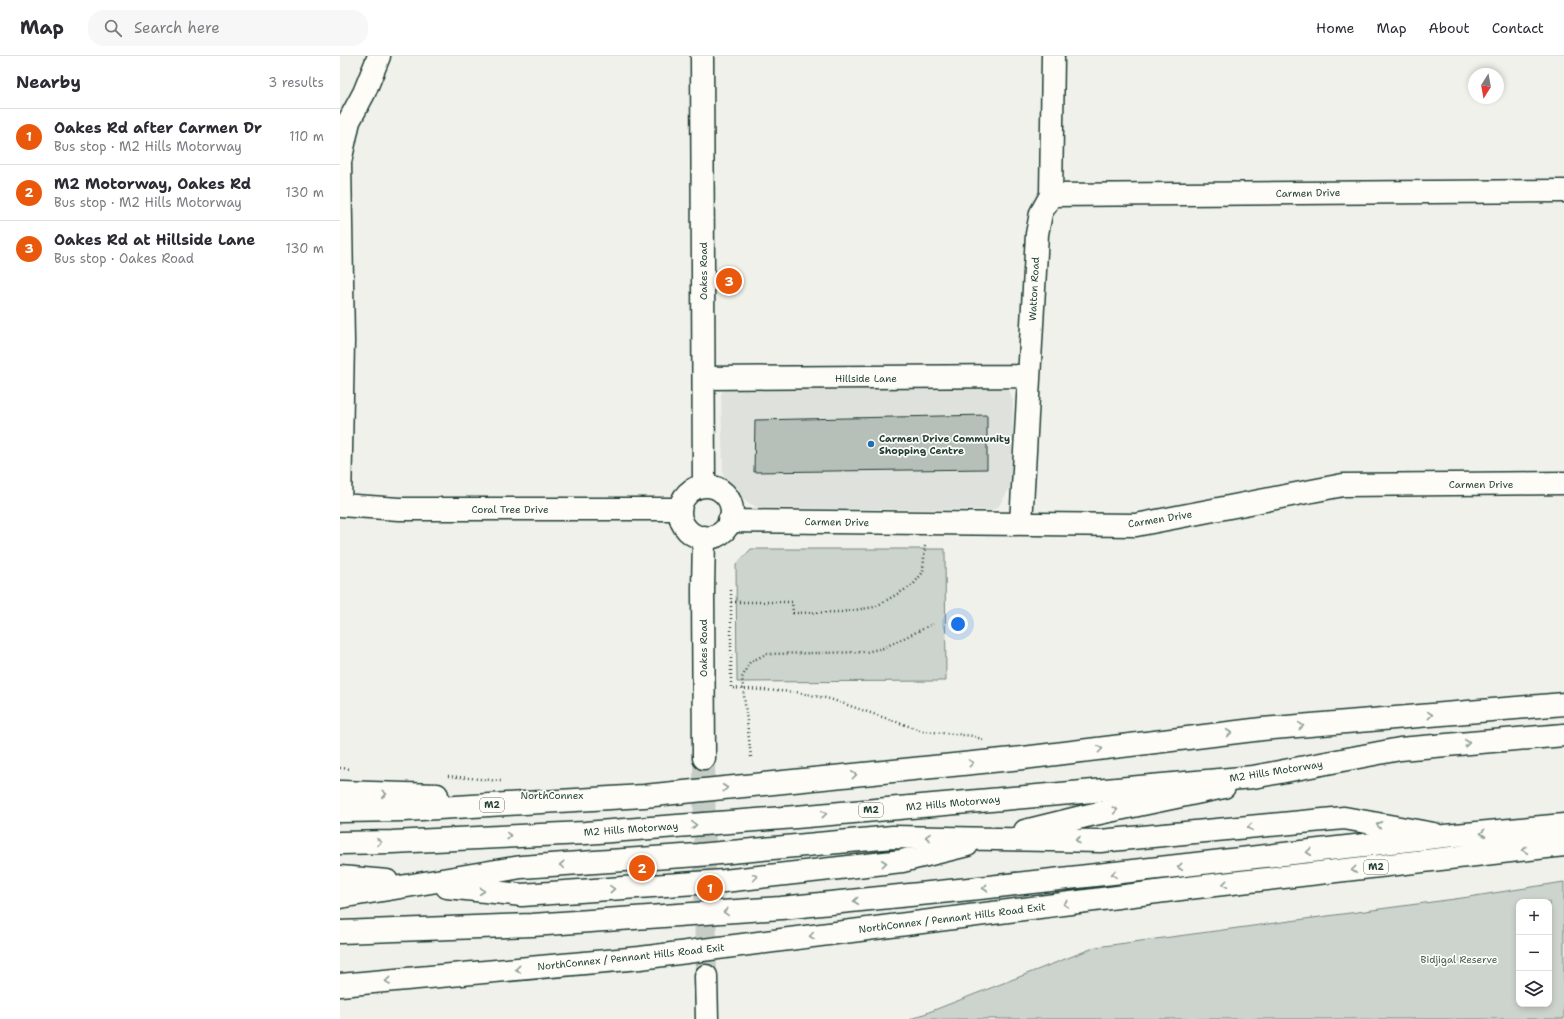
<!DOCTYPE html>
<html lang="en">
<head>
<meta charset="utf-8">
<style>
  :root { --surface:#fff; --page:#f7f7f7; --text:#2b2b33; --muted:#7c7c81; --line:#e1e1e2; --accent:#ea580c }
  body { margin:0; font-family:"Shantell Sans",sans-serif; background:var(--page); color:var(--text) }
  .controls { position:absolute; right:12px; bottom:12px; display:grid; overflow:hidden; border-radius:8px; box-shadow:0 2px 6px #0003 }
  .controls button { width:36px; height:36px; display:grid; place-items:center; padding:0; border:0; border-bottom:1px solid var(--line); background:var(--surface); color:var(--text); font:20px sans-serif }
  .compass { position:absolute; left:1128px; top:12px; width:36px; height:36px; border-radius:50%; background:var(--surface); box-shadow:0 2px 6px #0003; rotate:191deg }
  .you { position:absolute; left:618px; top:568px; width:14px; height:14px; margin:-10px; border:3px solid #fff; border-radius:50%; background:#1a73e8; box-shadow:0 0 0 6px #1a73e833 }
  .badge { display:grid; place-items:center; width:26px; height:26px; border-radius:50%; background:var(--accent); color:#fff; font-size:13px; font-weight:700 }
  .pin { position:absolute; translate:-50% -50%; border:2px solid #fff; box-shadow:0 1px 4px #0006 }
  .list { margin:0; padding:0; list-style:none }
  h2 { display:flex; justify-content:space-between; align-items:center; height:52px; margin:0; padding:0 16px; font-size:17px }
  h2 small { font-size:13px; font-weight:400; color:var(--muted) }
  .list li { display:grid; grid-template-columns:26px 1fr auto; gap:12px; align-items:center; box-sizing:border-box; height:56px; padding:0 16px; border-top:1px solid var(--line) }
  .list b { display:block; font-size:15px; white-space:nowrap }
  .list p { margin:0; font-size:13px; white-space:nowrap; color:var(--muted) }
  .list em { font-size:13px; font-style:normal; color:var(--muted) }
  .icon { flex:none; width:22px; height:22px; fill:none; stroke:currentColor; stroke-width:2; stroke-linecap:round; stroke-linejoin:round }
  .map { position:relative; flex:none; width:1224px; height:963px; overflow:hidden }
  header { display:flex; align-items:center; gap:24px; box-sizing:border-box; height:56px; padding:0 20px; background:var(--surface); border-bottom:1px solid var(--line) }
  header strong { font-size:19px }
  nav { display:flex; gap:22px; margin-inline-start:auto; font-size:14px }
  .search { width:280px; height:36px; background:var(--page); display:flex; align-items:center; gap:10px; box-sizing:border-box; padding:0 14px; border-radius:16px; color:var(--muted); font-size:15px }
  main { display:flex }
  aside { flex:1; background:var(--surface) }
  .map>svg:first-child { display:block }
  .built { fill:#dfe2dc }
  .green { fill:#cdd3cd; stroke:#768880; fill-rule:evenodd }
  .building { fill:#b6bfb8; stroke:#1f3d34 }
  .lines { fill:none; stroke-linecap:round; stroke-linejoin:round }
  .major-tunnel { stroke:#c6cdc6; stroke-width:22; stroke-dasharray:22 11; stroke-linecap:butt }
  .minor-casing { stroke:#1f3d34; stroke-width:25 }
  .major-casing { stroke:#1f3d34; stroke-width:25 }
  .highway-casing { stroke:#1f3d34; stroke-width:25 }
  .path { stroke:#1f3d34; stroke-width:2.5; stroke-dasharray:1 3; stroke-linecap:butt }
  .minor { stroke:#fdfcf7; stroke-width:22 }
  .major { stroke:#fdfcf7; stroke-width:22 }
  .highway { stroke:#fdfcf7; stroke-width:22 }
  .oneway { stroke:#8e9c96 }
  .poi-dot { fill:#1f6fb2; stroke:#fdfcf7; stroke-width:1.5 }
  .labels { text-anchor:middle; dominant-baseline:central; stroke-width:3.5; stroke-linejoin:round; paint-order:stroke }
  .shield { fill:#fdfcf7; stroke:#62766e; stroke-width:1 }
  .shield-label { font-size:9px; font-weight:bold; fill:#1f3d34 }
  .street-label { font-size:10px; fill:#1f3d34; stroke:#fdfcf7 }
  .poi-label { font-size:10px; font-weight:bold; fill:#1f3d34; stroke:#fdfcf7; text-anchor:start }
  .park-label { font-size:10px; fill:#425b53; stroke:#fdfcf7 }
</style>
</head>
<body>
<header>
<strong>Map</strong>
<div class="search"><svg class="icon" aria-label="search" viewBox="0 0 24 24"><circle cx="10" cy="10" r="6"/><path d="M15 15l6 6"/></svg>Search here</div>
<nav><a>Home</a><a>Map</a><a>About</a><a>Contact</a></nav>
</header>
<main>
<aside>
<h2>Nearby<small>3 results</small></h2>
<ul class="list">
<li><span class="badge">1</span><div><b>Oakes Rd after Carmen Dr</b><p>Bus stop · M2 Hills Motorway</p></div><em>110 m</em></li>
<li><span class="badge">2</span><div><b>M2 Motorway, Oakes Rd</b><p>Bus stop · M2 Hills Motorway</p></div><em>130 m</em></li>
<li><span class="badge">3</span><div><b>Oakes Rd at Hillside Lane</b><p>Bus stop · Oakes Road</p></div><em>130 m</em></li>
</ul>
</aside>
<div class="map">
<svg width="1224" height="963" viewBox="0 0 1224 963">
  <rect width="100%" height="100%" fill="#f0f1eb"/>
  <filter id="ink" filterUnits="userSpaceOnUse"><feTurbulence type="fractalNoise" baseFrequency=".025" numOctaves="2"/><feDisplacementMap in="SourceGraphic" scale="8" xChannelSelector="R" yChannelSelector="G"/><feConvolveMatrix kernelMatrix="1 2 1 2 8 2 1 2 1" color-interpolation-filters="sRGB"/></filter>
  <g filter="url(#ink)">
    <path class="built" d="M656,326L670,336L673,344L672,429L658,451L652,454L418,452L391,437L383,420L381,338L384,334L396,330Z"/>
    <path class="green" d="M411,493H605L606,625L397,626L396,509Z
      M1224,826V963H571L756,891L1122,842ZM1179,846H1209V948H1179Z"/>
    <path class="building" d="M647,359V413L414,416L415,364Z"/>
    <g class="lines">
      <path class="major-tunnel" d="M364,702L366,920"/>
      <g class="minor-casing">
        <path id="minor" d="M711,139L1224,135
          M364,322L689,320
          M0,448L3,285L0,106L9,65L24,37L39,0
          M0,449L59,453H340
          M389,465L796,469L1003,429L1224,427
          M681,468L697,178L701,157L711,139L713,0
          M685,775L750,759L884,731
          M0,821L47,825
          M107,831L182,839L384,825L562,805L627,789
          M0,841L181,811L358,799L553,781L760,785L1004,762L1094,778"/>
      </g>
      <g class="major-casing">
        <path id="major" d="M362,0L364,430
          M340 456a26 26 0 1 1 52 0a26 26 0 1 1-52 0Z
          M364,702L363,533L364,481
          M366,920L367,963"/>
      </g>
      <g class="highway-casing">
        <path id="highway" d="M0,736L97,739
          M0,755L64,754L304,740L683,702L922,673L1224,648
          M0,787L52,786L245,777L456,761L913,721L1060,693L1224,679
          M0,876L192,869L441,852L649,831L1105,780L1224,769
          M0,929L300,902L848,832L1224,789"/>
      </g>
      <path class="path" d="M391,534V632L456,636L490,643L583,675L634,680L643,684
        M391,546H452L453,557L501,556L535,551L573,529L583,516L585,489
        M411,701L402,622L410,606L426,598L526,596L543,592L593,568
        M0,712L11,713
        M108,720L161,725"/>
      <use href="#minor" class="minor"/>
      <use href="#major" class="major"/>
      <use href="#highway" class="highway"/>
    </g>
    <defs><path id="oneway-chevron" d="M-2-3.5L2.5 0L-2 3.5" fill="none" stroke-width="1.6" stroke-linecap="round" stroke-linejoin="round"/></defs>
    <g class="oneway">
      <use href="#oneway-chevron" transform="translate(1090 659) rotate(-5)"/>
      <use href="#oneway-chevron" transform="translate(961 670) rotate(-5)"/>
      <use href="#oneway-chevron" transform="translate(889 677) rotate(-7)"/>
      <use href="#oneway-chevron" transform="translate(1127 687) rotate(-5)"/>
      <use href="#oneway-chevron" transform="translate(760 693) rotate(-7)"/>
      <use href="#oneway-chevron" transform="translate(631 707) rotate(-6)"/>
      <use href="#oneway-chevron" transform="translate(514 719) rotate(-6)"/>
      <use href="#oneway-chevron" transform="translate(385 732) rotate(-6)"/>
      <use href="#oneway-chevron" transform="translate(44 738) rotate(2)"/>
      <use href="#oneway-chevron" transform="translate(775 754) rotate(-12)"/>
      <use href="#oneway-chevron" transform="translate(484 758) rotate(-5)"/>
      <use href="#oneway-chevron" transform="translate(354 769) rotate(-4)"/>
      <use href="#oneway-chevron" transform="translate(1039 769) rotate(-170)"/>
      <use href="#oneway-chevron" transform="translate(910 771) rotate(175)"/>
      <use href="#oneway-chevron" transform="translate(1143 777) rotate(174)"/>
      <use href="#oneway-chevron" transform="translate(169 780) rotate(-3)"/>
      <use href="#oneway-chevron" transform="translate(588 781) rotate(-179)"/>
      <use href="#oneway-chevron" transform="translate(738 784) rotate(-178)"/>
      <use href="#oneway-chevron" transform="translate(39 786) rotate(-1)"/>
      <use href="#oneway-chevron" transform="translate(1185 794) rotate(173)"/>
      <use href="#oneway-chevron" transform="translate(969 796) rotate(174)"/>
      <use href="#oneway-chevron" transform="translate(544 807) rotate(-6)"/>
      <use href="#oneway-chevron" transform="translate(222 809) rotate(176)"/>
      <use href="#oneway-chevron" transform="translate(840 811) rotate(174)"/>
      <use href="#oneway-chevron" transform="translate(1014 814) rotate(174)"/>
      <use href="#oneway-chevron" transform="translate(774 818) rotate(174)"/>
      <use href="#oneway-chevron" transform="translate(415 821) rotate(-6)"/>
      <use href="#oneway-chevron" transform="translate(885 828) rotate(174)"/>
      <use href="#oneway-chevron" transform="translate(645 832) rotate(174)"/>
      <use href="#oneway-chevron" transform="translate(272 833) rotate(-4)"/>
      <use href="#oneway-chevron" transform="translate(142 835) rotate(6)"/>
      <use href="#oneway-chevron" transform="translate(516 845) rotate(174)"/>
      <use href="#oneway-chevron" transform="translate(726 848) rotate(173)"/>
      <use href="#oneway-chevron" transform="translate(386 856) rotate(176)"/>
      <use href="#oneway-chevron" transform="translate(472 880) rotate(173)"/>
      <use href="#oneway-chevron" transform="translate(178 913) rotate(175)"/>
      <use href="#oneway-chevron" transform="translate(48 925) rotate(175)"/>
    </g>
  </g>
  <circle class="poi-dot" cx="531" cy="388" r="4"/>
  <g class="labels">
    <g class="shield">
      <rect x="140" y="742" width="24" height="14" rx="3"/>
      <rect x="519" y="747" width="24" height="14" rx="3"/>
      <rect x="1024" y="804" width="24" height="14" rx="3"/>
    </g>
    <g class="shield-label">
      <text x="152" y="749">M2</text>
      <text x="531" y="754">M2</text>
      <text x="1036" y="811">M2</text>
    </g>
    <g class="street-label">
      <text transform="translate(968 137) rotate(-1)">Carmen Drive</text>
      <text transform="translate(363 215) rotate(-90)">Oakes Road</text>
      <text transform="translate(694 233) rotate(-87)">Watton Road</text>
      <text x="526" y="322">Hillside Lane</text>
      <text x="1141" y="428">Carmen Drive</text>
      <text x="170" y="453">Coral Tree Drive</text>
      <text transform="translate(820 463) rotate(-9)">Carmen Drive</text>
      <text transform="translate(497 466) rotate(1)">Carmen Drive</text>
      <text transform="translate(363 592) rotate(-90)">Oakes Road</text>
      <text transform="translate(936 715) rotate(-9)">M2 Hills Motorway</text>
      <text x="212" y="739">NorthConnex</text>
      <text transform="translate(613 747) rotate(-5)">M2 Hills Motorway</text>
      <text transform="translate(291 773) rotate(-4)">M2 Hills Motorway</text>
      <text transform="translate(612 862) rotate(-7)">NorthConnex / Pennant Hills Road Exit</text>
      <text transform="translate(291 901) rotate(-6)">NorthConnex / Pennant Hills Road Exit</text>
    </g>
    <g class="poi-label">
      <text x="539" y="382">Carmen Drive Community<tspan x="539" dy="12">Shopping Centre</tspan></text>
    </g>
    <g class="park-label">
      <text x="1119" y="903">Bidjigal Reserve</text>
    </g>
  </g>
</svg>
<div class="controls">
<button>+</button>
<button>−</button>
<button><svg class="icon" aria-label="layers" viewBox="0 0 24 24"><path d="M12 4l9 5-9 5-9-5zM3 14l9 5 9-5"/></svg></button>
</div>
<svg class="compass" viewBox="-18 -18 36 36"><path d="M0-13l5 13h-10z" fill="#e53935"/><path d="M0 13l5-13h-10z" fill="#7c7c81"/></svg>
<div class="you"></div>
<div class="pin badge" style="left:370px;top:832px">1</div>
<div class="pin badge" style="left:302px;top:812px">2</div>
<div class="pin badge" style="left:389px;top:225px">3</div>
</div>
</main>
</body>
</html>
